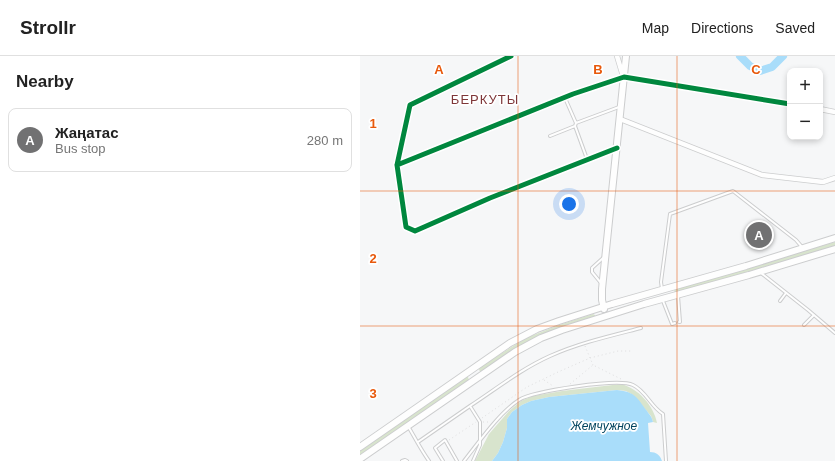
<!DOCTYPE html>
<html lang="en">
<head>
<meta charset="utf-8">
<style>
  :root { --surface:#fff; --page:#f2f2f2; --text:#222; --muted:#767676; --line:#e0e0e0; --accent:#717172 }
  body { margin:0; font-family:Arial,sans-serif; background:var(--page); color:var(--text) }
  .controls { position:absolute; right:12px; top:12px; display:grid; overflow:hidden; border-radius:8px; box-shadow:0 2px 6px #0003 }
  .controls button { width:36px; height:36px; display:grid; place-items:center; padding:0; border:0; border-bottom:1px solid var(--line); background:var(--surface); color:var(--text); font:20px sans-serif }
  .you { position:absolute; left:209px; top:148px; width:14px; height:14px; margin:-10px; border:3px solid #fff; border-radius:50%; background:#1a73e8; box-shadow:0 0 0 6px #1a73e833 }
  .badge { display:grid; place-items:center; width:26px; height:26px; border-radius:50%; background:var(--accent); color:#fff; font-size:13px; font-weight:700 }
  .pin { position:absolute; translate:-50% -50%; border:2px solid #fff; box-shadow:0 1px 4px #0006 }
  .list { margin:0; padding:0; list-style:none }
  h2 { display:flex; justify-content:space-between; align-items:center; height:52px; margin:0; padding:0 16px; font-size:17px }
  h2 small { font-size:13px; font-weight:400; color:var(--muted) }
  .list li { display:grid; grid-template-columns:26px 1fr auto; gap:12px; align-items:center; box-sizing:border-box; height:64px; margin:0 8px 8px; padding:0 8px; border:1px solid var(--line); border-radius:8px }
  .list b { display:block; font-size:15px; white-space:nowrap }
  .list p { margin:0; font-size:13px; white-space:nowrap; color:var(--muted) }
  .list em { font-size:13px; font-style:normal; color:var(--muted) }
  .map { position:relative; flex:none; width:475px; height:405px; overflow:hidden }
  header { display:flex; align-items:center; gap:24px; box-sizing:border-box; height:56px; padding:0 20px; background:var(--surface); border-bottom:1px solid var(--line) }
  header strong { font-size:19px }
  nav { display:flex; gap:22px; margin-inline-start:auto; font-size:14px }
  main { display:flex }
  aside { flex:1; background:var(--surface) }
  .map>svg:first-child { display:block }
  .green { fill:#d8e4cd }
  .water { fill:#a9ddfa }
  .lines { fill:none; stroke-linecap:round; stroke-linejoin:round }
  .river { stroke:#a9ddfa; stroke-width:8 }
  .service-casing { stroke:#cccdce; stroke-width:4 }
  .minor-casing { stroke:#cccdce; stroke-width:6 }
  .secondary-casing { stroke:#cccdce; stroke-width:8 }
  .path { stroke:#dededf; stroke-width:1; stroke-dasharray:1 3; stroke-linecap:butt }
  .service { stroke:#fefefe; stroke-width:2 }
  .minor { stroke:#fefefe; stroke-width:4.5 }
  .secondary { stroke:#fefefe; stroke-width:6 }
  .cycleway-casing { stroke:#fff; stroke-width:8 }
  .cycleway { stroke:#00873e; stroke-width:5 }
  .grid { fill:none; stroke:#e8590c; stroke-width:1; stroke-opacity:0.55 }
  .labels { text-anchor:middle; dominant-baseline:central; stroke-width:3.5; stroke-linejoin:round; paint-order:stroke }
  .water-label { font-size:12px; font-style:italic; fill:#01435d; stroke:#fff }
  .quarter-label { font-size:13px; letter-spacing:1px; fill:#7e3638; stroke:#fff }
  .grid-label { font-size:13px; text-anchor:middle; font-weight:bold; fill:#e8590c; stroke:#fff; stroke-width:3.5; stroke-linejoin:round; paint-order:stroke }
</style>
</head>
<body>
<header>
<strong>Strollr</strong>
<nav><a>Map</a><a>Directions</a><a>Saved</a></nav>
</header>
<main>
<aside>
<h2>Nearby<small></small></h2>
<ul class="list">
<li><span class="badge">A</span><div><b>Жаңатас</b><p>Bus stop</p></div><em>280 m</em></li>
</ul>
</aside>
<div class="map">
<svg width="475" height="405" viewBox="0 0 475 405">
  <rect width="100%" height="100%" fill="#f6f7f8"/>
  <path class="green" d="M475,186V190L316,237L314,235L316,232Z
    M233,258L235,259V260L167,286L122,315H120L119,314L120,311L166,282L199,269Z
    M106,321H108L109,324L108,325L0,399V394Z
    M261,328C278,332 294,350 297,367L293,366L291,360L273,339L266,335L257,334L189,341L171,345L162,349L152,356L147,363V372L143,386L138,397L132,405H115L129,378L149,355L161,345L173,340L202,335Z"/>
  <path class="water" d="M257,334C276,336 277,342 287,355C291,361 291,359 293,366L288,367L290,396C296,396 300,399 302,405H132L138,397L143,386L147,372V363L152,356L162,349L171,345L189,341Z"/>
  <g class="lines">
    <path class="river" d="M380,0L390,10L400,15L412,11L423,0"/>
    <g class="service-casing">
      <path id="service" d="M205,42L216,67L259,51
        M216,67L215,70L227,103
        M190,80L215,70
        M401,217L448,254L475,277
        M241,227L232,216V212L243,202
        M302,233L301,226L310,158L373,135L436,184L442,191
        M318,240L320,266H319
        M303,245L312,268L315,267
        M420,245L426,237
        M444,269L454,259
        M110,350C136,333 161,313 190,300C219,287 250,280 281,272
        M48,370C55,382 61,394 69,405
        M58,386L110,350L120,366V389L113,405
        M42,405L45,404L47,405
        M83,405L75,392L85,384L97,405
        M104,405C119,386 139,357 159,344C173,335 258,322 273,329C286,335 291,351 303,358L306,405"/>
    </g>
    <g class="minor-casing">
      <path id="minor" d="M151,0L50,49L37,109L46,171L55,175L130,142L257,92
        M257,0L263,20
        M460,53L475,56
        M260,63L402,119L463,126L475,122
        M37,109L213,38L264,21L430,48"/>
    </g>
    <g class="secondary-casing">
      <path id="secondary" d="M244,253L242,244V233L266,0
        M0,391L150,287L177,273L199,265L252,248L386,210L475,182
        M0,403L155,296L181,282L202,274L284,248L389,219L475,193"/>
    </g>
    <path class="path" d="M225,290L233,309
      M184,324L193,330
      M210,328L233,309L261,323
      M122,362L167,331L198,316L230,302L258,295H271
      M123,366H131
      M89,384L116,366"/>
    <use href="#service" class="service"/>
    <use href="#minor" class="minor"/>
    <use href="#secondary" class="secondary"/>
    <g class="cycleway-casing">
      <path id="cycleway" d="M151,0L50,49L37,109L46,171L55,175L130,142L257,92
        M37,109L213,38L264,21L430,48"/>
    </g>
    <use href="#cycleway" class="cycleway"/>
  </g>
  <path class="grid" d="M158,0V405M317,0V405M0,135H475M0,270H475"/>
  <g class="labels">
    <g class="water-label">
      <text x="244" y="370">Жемчужное</text>
    </g>
    <g class="quarter-label">
      <text x="125" y="43">БЕРКУТЫ</text>
    </g>
  </g>
  <g class="grid-label">
    <text x="79" y="18">A</text>
    <text x="238" y="18">B</text>
    <text x="396" y="18">C</text>
    <text x="13" y="72">1</text>
    <text x="13" y="207">2</text>
    <text x="13" y="342">3</text>
  </g>
</svg>
<div class="controls">
<button>+</button>
<button>−</button>
</div>
<div class="you"></div>
<div class="pin badge" style="left:399px;top:179px">A</div>
</div>
</main>
</body>
</html>
